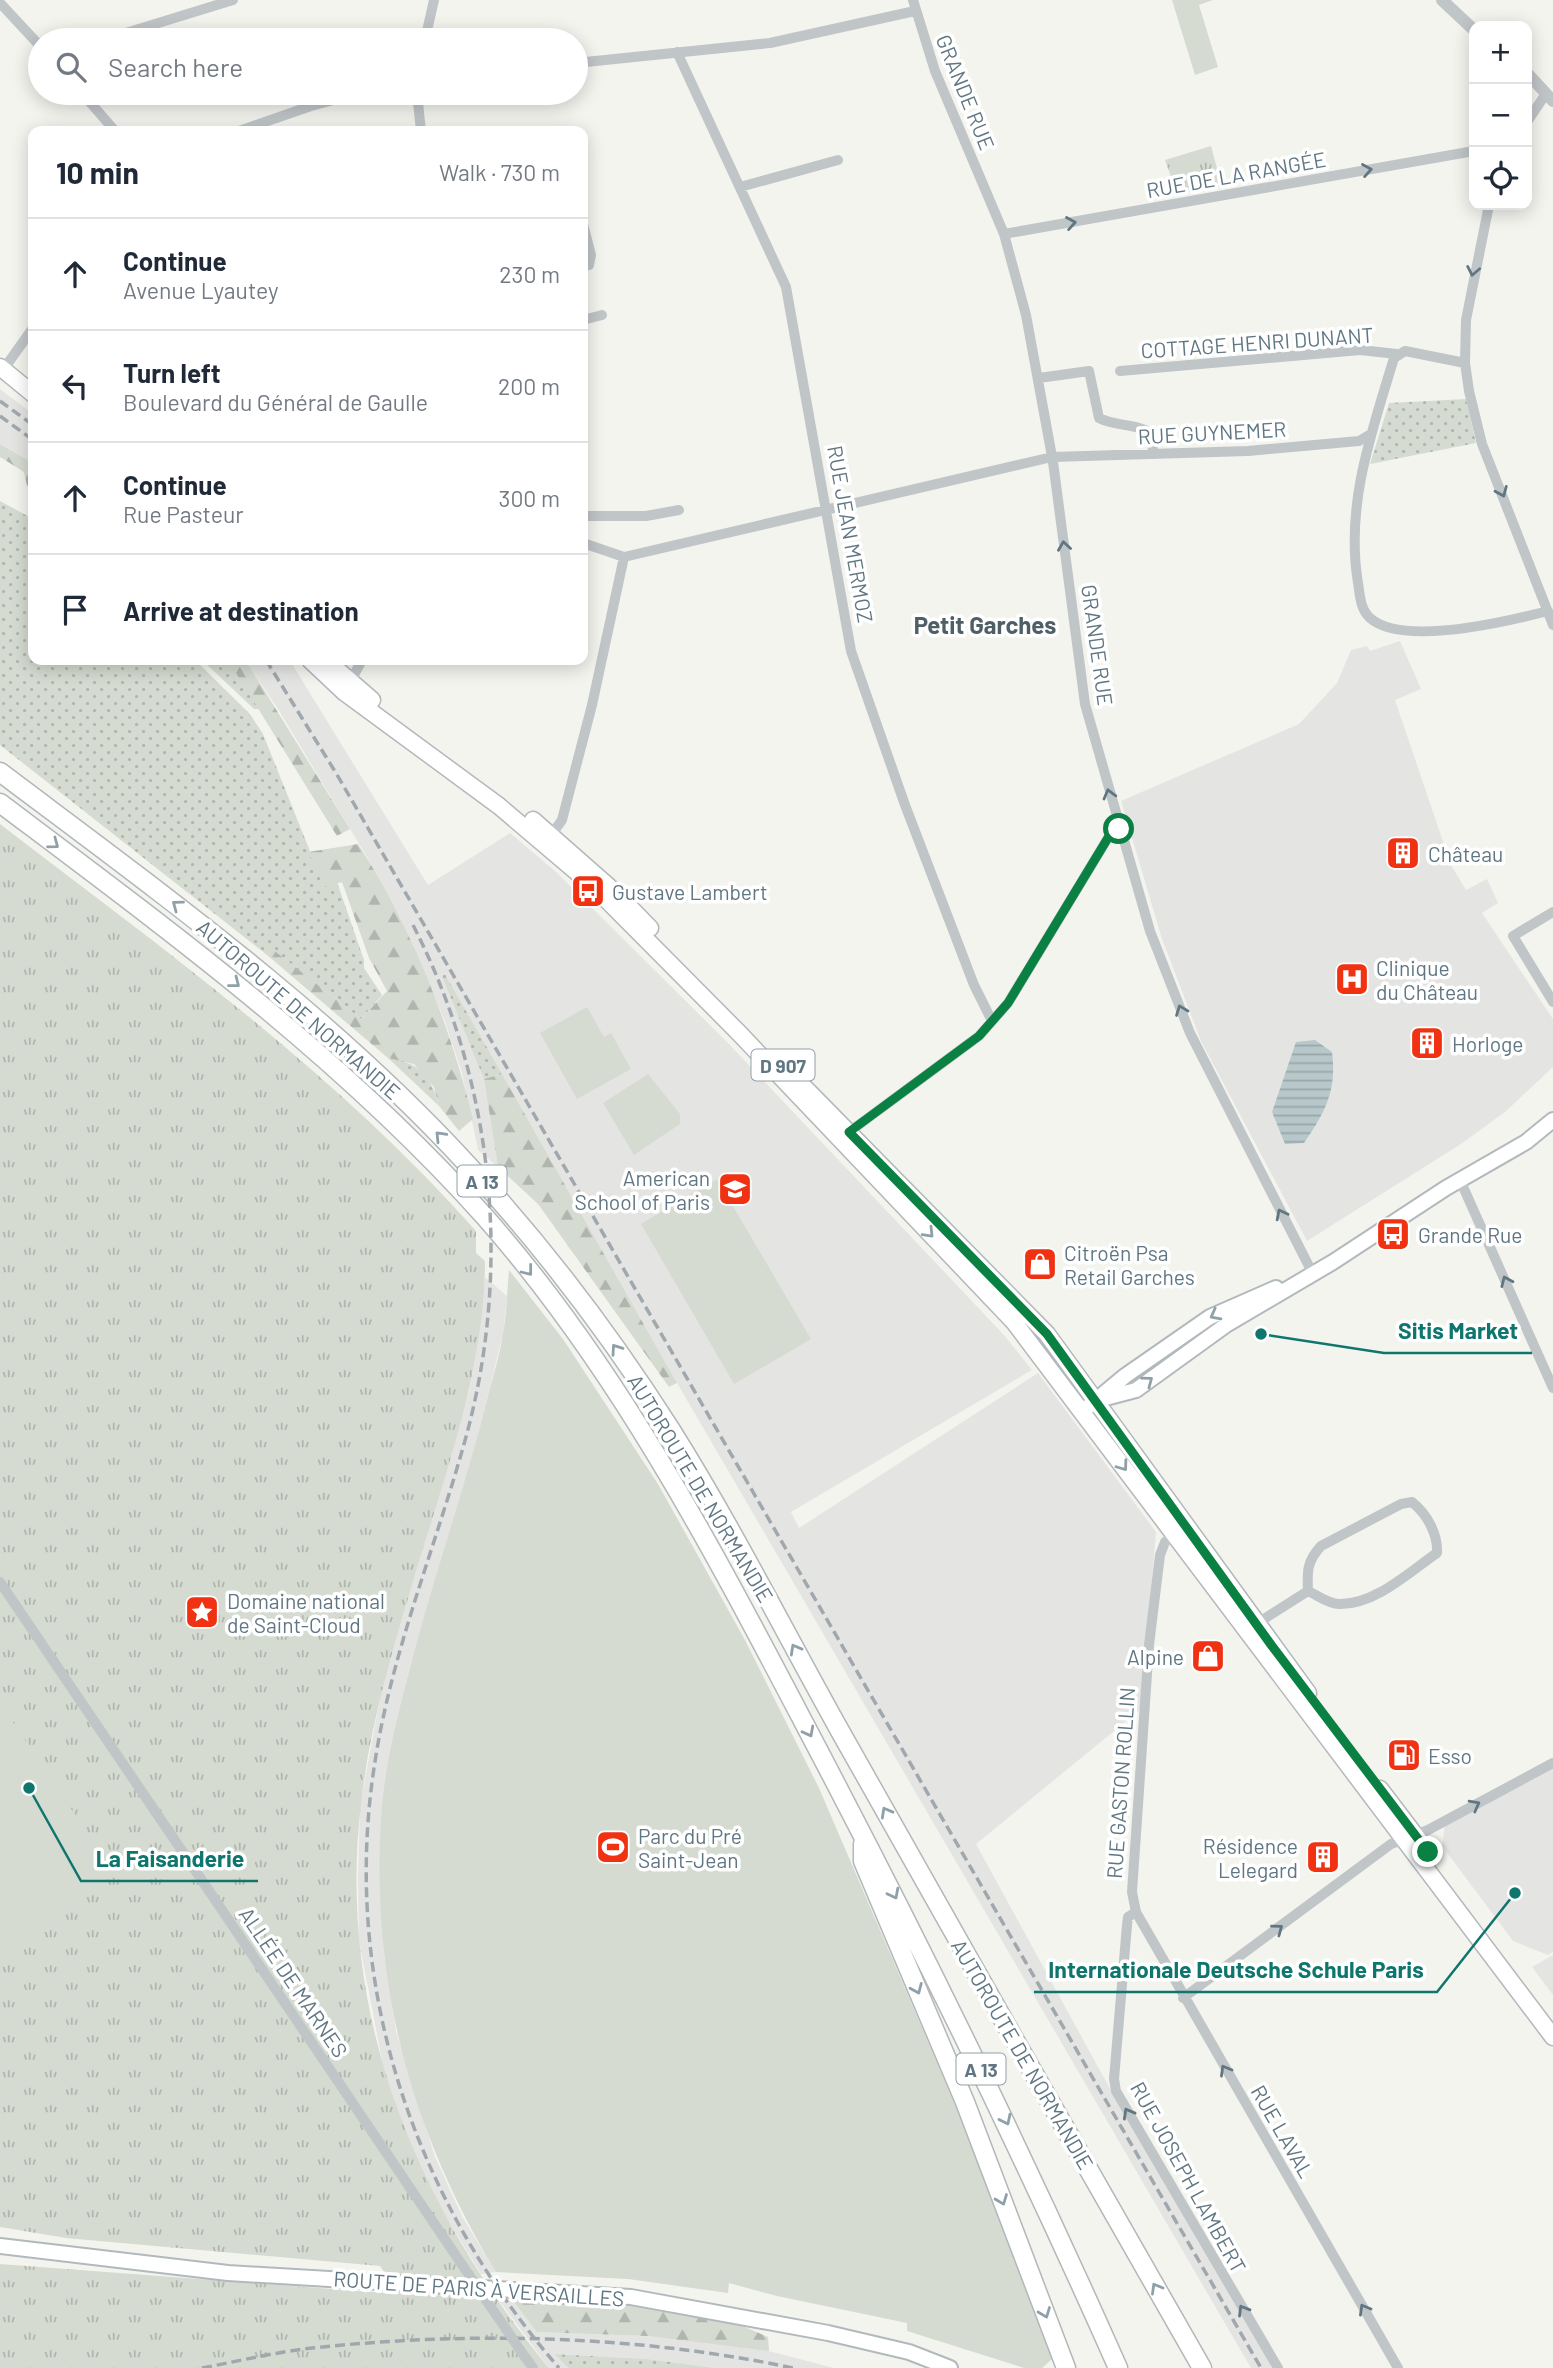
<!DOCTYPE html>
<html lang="en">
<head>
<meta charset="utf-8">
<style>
  :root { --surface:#fff; --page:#f2f2f3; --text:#1f2937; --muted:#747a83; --line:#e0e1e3 }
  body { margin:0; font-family:Barlow,sans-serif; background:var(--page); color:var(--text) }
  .controls { position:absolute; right:21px; top:21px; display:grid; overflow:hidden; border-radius:14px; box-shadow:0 4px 18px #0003 }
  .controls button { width:63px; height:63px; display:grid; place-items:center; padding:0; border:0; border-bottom:2px solid var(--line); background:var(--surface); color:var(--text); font:35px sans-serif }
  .stop { position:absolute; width:21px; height:21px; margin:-16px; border:5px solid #0b8043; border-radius:50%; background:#fff }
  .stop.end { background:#0b8043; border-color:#fff; box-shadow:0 2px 7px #0008 }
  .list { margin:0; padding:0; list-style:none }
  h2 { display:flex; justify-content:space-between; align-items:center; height:91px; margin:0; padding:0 28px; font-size:30px }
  h2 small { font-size:23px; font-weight:400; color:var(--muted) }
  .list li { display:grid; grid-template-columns:46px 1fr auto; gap:21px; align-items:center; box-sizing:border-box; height:112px; padding:0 28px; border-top:2px solid var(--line) }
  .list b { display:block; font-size:26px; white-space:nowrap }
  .list p { margin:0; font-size:23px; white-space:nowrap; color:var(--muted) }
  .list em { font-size:23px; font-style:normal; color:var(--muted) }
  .icon { flex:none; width:38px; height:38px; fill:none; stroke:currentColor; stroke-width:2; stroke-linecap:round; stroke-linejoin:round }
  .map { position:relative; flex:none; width:1553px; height:2368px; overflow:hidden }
  .search { position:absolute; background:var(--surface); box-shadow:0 4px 18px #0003; left:28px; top:28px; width:560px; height:77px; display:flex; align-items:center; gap:18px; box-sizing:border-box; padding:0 24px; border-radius:38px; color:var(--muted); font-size:26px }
  .panel { position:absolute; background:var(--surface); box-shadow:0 4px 18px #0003; left:28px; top:126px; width:560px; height:539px; border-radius:14px }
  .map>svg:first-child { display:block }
  .built { fill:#e4e5e3 }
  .grass { fill:url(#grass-dots) }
  .forest { fill:url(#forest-firs) }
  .park { fill:url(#park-tufts) }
  .pitch { fill:#d5dbd0 }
  .water { fill:url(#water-rules) }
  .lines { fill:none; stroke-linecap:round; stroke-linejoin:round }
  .secondary-casing { stroke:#b2b9bc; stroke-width:18 }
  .primary-casing { stroke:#b3b8bb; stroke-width:19 }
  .motorway-casing { stroke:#b2b7b9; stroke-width:21 }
  .minor { stroke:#c0c5c8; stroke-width:10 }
  .tertiary { stroke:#c0c5c8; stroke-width:12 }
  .secondary { stroke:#fff; stroke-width:14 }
  .primary { stroke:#fff; stroke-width:16 }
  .motorway { stroke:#fff; stroke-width:18 }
  .rail { stroke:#a0a8ad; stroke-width:3.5; stroke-dasharray:10 5; stroke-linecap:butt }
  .minor-bridge { stroke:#c0c5c8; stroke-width:10 }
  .oneway { stroke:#607783 }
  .oneway2 { stroke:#90a0a8 }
  .route { stroke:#0b8043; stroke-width:9 }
  .labels { text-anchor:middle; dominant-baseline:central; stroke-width:7; stroke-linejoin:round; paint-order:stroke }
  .shield { fill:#fff; stroke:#90a0a8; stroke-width:2 }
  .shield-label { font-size:19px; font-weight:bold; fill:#607783 }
  .street-label { font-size:21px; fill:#607783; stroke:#fff }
  .poi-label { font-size:21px; fill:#607783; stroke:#fff; text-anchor:start }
  .quarter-label { font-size:24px; font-weight:bold; fill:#4f5f67; stroke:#fff }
  .leader { fill:none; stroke:#0f766e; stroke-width:2.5 }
  .callout-dot { fill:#0f766e; stroke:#fff; stroke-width:2.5 }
  .callout-label { font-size:23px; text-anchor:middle; font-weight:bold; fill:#0f766e; stroke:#fff; stroke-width:7; stroke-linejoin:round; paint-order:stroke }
</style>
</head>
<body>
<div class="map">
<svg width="1553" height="2368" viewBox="0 0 1553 2368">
  <defs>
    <pattern id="grass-dots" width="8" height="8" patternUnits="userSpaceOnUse" patternTransform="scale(1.75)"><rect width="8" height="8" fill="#d5dbd0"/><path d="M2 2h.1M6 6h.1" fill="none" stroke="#b0b6ae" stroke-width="1.8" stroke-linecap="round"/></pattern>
    <pattern id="forest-firs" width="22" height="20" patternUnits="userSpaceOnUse" patternTransform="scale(1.75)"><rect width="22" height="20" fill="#d5dbd0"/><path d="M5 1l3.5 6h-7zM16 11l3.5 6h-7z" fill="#b0b6ae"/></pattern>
    <pattern id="park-tufts" width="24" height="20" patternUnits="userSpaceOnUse" patternTransform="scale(1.75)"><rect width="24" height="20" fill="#d5dbd0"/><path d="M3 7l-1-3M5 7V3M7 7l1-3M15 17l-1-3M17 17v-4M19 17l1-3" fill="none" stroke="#b0b6ae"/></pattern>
    <pattern id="water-rules" width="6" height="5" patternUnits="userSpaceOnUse" patternTransform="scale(1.75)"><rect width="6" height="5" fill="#b7c7ca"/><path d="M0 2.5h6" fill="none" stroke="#98a6a9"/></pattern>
  </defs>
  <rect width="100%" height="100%" fill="#f4f4ef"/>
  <path class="built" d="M0,389L33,414V463L0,444Z
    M1400,641L1421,689L1395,700L1451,865L1466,890L1487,879L1498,903L1482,913L1553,1019V1067L1505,1112L1461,1144L1307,1241L1201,1041L1162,939L1121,801L1299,724L1337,683L1351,650L1367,646L1370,651Z
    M245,660H288L292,664L428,885L510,833L555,871L728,1043L1004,1335L1032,1370L791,1512L799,1528L1038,1373L1156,1532L1141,1709L976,1844L1103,2076L1272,2368H1251L677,1383L445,974L484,1079L498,1167L478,1150L462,1073L444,1019L407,932L367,857L278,709Z
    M485,1277L507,1296L503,1334L465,1489L411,1663L392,1743L381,1818L384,1954L396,2031L435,2157L463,2218L496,2272L481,2274L432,2194L407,2140L383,2065L359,1941L358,1877L360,1806L382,1687L469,1391L479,1338Z
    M1553,1769V1952L1548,1955L1513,1941L1442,1846L1445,1825Z
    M1553,1955V1995L1532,1967Z
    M511,2298L538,2332L647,2336L769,2351L834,2368H715L647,2359L556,2354L568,2368H549L498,2299Z"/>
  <path class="grass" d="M1466,399L1476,443L1370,464L1389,403Z
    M0,501L33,519V660H195L250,714L263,734L324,886L337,882L364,960V968L382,995L361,1019L272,949L267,955L0,745Z
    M202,660H228L261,709H254Z
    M445,974L502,1074L484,1079L442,976Z
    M388,1058C418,1062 432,1076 439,1106Z
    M555,2354L647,2359L715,2368H568Z"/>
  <path class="forest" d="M0,444L33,463V492L27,486L24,472L0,457Z
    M228,660H245L248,664L350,829L337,836Z
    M358,844C412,928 449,1022 473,1119L459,1131L439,1106L434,1087L414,1064L388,1058L267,955L271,948L361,1019L387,991L369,958L342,882L324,887L308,852Z
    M502,1074L677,1383L669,1387L538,1204L498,1167L484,1079Z
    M511,2298L631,2304L726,2319L768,2337L769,2351L647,2336L537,2332Z"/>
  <path class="park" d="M1211,146L1222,187L1177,194L1165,160Z
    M0,824C167,952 336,1073 476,1231V1253L485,1261C485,1374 441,1484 410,1592C389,1662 369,1731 361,1804C336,2015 417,2207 549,2368H0V2264L399,2294L380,2266L66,2238L0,2227Z"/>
  <path class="pitch" d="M1172,0H1213L1199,5L1218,67L1195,75Z
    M587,1007L604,1037L611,1033L631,1069L577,1099L540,1033Z
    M648,1074L680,1114V1124L634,1155L603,1103Z
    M717,1179L811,1339L734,1384L641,1224Z
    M509,1270L563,1339L658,1484L745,1640L819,1788L990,2186L1052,2359L1042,2368H1024L907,2331V2323L777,2296L729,2283L728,2293L628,2279L496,2272C411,2131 371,1985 381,1819C384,1767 398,1714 411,1664C434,1575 465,1489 487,1400C492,1378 500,1356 503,1333C507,1313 507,1291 509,1270Z
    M0,1703L115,1874L0,1946Z"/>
  <path class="water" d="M1315,1040L1332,1052C1337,1091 1325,1112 1304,1143L1285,1144L1272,1112L1296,1042Z"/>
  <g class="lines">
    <g class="secondary-casing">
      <path id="secondary" d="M1098,1400L1136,1390L1226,1325L1333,1262L1446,1188L1526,1142L1553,1120
        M1083,1411L1125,1376L1210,1317L1276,1288
        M0,2246L228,2273L631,2297L828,2333L909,2352L950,2368"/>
    </g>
    <g class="primary-casing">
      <path id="primary" d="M0,367L33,394
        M310,660L344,692L499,806L592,885L739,1033L1014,1322L1553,2037
        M326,660L372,700
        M533,820L616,893L650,928
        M802,1085L1047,1334L1308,1693
        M1380,1789L1428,1852"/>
    </g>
    <g class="motorway-casing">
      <path id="motorway" d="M0,772C162,894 328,1013 467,1164C542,1245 611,1336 671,1430C732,1527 784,1631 840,1731C960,1944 1080,2156 1202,2368
        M0,803C170,931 342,1057 485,1217C618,1368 711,1546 804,1723C916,1935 1021,2149 1118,2368
        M863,1844V1861L965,2102L1066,2368"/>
    </g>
    <path class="minor" d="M913,0L935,71L1004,234L1026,315L1053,462L1085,704L1150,931L1190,1033L1313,1274
      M0,3L40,46
      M103,40L233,0
      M425,40L434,0
      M677,52L786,287L851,651L905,805L974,985L992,1021
      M576,63L770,43L915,11
      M82,93L115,131
      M417,93L421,131
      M1527,122L1545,95
      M239,131L311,106L360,93
      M740,187L838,160
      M1489,205L1466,320L1465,363L1469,391L1482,444L1553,625
      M583,224L591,255L589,265L583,266
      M1004,234L1474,151
      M583,320L602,315
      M1465,363L1405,351L1394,358C1372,431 1345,505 1358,583C1360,595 1360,609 1370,618C1403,647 1509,621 1548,611
      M3,370L33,328
      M1120,371L1360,350L1397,354
      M1039,378L1089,371L1099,418C1116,427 1137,423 1152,434L1153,454
      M583,516H646L679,510
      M583,543L624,557L1052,457L1248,451L1359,441L1371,434
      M349,684L362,660
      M549,838L562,820L592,705L624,557
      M1553,912L1513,936L1553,1002
      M845,1135L979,1036L1008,1003L1117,823
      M1460,1180L1553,1388
      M1412,1502C1427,1514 1438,1534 1437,1553C1409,1572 1375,1605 1339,1604C1329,1604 1317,1595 1308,1591C1307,1571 1307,1561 1321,1546L1401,1504Z
      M1174,1535L1165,1542L1160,1555L1149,1645L1132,1892L1136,1912L1398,2368
      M0,1582L469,2275
      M1253,1626L1308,1591
      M1136,1912L1128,1917L1127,1925L1114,2079L1116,2091L1278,2368
      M1183,1998L1391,1844L1428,1830L1553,1763
      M481,2293L506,2329
      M520,2350L533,2368"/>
    <path class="tertiary" d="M1442,0L1474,30
      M1527,73L1553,101"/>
    <use href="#secondary" class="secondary"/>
    <use href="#primary" class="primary"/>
    <use href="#motorway" class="motorway"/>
    <path class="rail" d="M0,401L33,425
      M0,416L33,440
      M266,660L336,773L1261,2368
      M413,925C495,1085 513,1272 464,1444C434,1551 390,1657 374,1768C341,1987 415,2202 559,2368
      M202,2368C239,2361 276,2352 312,2348C472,2331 636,2335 793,2368"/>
    <path class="minor-bridge" d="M469,2275L481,2293
      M506,2329L520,2350"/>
  </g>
  <defs><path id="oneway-chevron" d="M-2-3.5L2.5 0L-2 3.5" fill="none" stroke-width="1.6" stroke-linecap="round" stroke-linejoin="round" transform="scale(1.75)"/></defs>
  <g class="oneway">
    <use href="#oneway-chevron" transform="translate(1367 170) rotate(-10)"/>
    <use href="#oneway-chevron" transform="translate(1071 223) rotate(-10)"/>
    <use href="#oneway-chevron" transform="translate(1473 271) rotate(101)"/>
    <use href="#oneway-chevron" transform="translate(1502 492) rotate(67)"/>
    <use href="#oneway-chevron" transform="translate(1064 546) rotate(-98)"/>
    <use href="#oneway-chevron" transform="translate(1109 794) rotate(-105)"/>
    <use href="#oneway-chevron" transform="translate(1181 1010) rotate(-111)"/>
    <use href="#oneway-chevron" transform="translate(1281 1214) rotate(-117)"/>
    <use href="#oneway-chevron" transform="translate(1506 1281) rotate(-114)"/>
    <use href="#oneway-chevron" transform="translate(1475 1805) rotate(-28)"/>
    <use href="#oneway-chevron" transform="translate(1278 1929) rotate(-37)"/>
    <use href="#oneway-chevron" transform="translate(1225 2070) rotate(-120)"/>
    <use href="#oneway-chevron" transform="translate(1128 2113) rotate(-119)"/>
    <use href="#oneway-chevron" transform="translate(1364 2309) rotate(-120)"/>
    <use href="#oneway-chevron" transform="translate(1243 2310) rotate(-121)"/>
  </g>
  <g class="oneway2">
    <use href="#oneway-chevron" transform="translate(54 844) rotate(37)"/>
    <use href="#oneway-chevron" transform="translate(177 905) rotate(-143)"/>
    <use href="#oneway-chevron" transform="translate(235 983) rotate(38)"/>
    <use href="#oneway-chevron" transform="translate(440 1136) rotate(-134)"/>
    <use href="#oneway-chevron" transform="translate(929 1233) rotate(46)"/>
    <use href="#oneway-chevron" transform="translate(528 1271) rotate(52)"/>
    <use href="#oneway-chevron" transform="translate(1215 1315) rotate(152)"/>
    <use href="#oneway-chevron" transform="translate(616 1349) rotate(-125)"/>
    <use href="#oneway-chevron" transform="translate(1148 1381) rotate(-37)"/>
    <use href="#oneway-chevron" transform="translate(1123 1466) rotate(54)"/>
    <use href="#oneway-chevron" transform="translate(795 1649) rotate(-119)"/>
    <use href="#oneway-chevron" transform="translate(809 1732) rotate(62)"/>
    <use href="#oneway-chevron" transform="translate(886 1812) rotate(-119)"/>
    <use href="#oneway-chevron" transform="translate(894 1894) rotate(63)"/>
    <use href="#oneway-chevron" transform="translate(917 1989) rotate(67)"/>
    <use href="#oneway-chevron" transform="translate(1006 2120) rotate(64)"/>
    <use href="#oneway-chevron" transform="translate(1002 2200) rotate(69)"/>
    <use href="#oneway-chevron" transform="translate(1156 2288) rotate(-120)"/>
    <use href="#oneway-chevron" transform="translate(1045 2313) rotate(69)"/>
  </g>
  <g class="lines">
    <path class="route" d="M1119,829L1117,823L1008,1003L979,1036L849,1132L1047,1334L1272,1646L1428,1852"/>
  </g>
  <defs>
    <g id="building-square" transform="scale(1.75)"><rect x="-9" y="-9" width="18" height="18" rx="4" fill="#f03112" stroke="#fff"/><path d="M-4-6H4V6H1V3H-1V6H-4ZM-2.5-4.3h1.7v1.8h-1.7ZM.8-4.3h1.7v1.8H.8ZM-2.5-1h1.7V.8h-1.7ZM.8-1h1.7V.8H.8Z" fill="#fff"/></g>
    <g id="bus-square" transform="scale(1.75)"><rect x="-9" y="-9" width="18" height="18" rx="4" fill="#f03112" stroke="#fff"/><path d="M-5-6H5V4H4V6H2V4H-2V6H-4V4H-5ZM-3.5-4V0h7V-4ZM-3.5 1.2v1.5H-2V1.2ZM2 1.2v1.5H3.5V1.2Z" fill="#fff"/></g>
    <g id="hospital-square" transform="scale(1.75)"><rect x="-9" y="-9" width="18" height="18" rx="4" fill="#f03112" stroke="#fff"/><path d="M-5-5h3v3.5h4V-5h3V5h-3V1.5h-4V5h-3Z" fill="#fff"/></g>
    <g id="school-square" transform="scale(1.75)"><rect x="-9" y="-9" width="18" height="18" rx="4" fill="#f03112" stroke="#fff"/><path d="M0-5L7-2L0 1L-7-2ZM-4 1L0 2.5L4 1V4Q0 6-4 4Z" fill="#fff"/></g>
    <g id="shop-square" transform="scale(1.75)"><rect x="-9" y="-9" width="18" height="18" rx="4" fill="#f03112" stroke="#fff"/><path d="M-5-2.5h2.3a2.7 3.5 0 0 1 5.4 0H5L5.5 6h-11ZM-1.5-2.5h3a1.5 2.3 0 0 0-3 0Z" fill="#fff"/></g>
    <g id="sight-square" transform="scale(1.75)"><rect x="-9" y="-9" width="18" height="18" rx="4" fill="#f03112" stroke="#fff"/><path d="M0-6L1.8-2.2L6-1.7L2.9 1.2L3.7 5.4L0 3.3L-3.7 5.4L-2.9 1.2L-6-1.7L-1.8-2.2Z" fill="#fff"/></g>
    <g id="fuel-square" transform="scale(1.75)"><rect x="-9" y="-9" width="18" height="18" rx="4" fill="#f03112" stroke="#fff"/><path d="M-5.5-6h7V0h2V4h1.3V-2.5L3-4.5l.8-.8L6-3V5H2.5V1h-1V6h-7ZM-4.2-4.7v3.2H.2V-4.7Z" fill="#fff"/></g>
    <g id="stadium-square" transform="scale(1.75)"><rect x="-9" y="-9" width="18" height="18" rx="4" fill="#f03112" stroke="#fff"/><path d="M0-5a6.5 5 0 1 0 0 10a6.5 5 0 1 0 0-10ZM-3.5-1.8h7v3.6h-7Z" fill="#fff"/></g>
  </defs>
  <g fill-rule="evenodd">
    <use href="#building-square" x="1403" y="853"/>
    <use href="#bus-square" x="588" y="891"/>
    <use href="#hospital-square" x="1352" y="979"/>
    <use href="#building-square" x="1427" y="1043"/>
    <use href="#school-square" x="735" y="1189"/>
    <use href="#bus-square" x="1393" y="1234"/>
    <use href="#shop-square" x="1040" y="1264"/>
    <use href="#sight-square" x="202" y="1612"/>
    <use href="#shop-square" x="1208" y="1656"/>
    <use href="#fuel-square" x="1404" y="1755"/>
    <use href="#stadium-square" x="613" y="1847"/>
    <use href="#building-square" x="1323" y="1857"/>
  </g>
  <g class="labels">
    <g class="shield">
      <rect x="751.5" y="1049.5" width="63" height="31" rx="5"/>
      <rect x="457.5" y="1165.5" width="49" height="31" rx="5"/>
      <rect x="956.5" y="2053.5" width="49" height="31" rx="5"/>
    </g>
    <g class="shield-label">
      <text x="783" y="1065">D 907</text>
      <text x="482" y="1181">A 13</text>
      <text x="981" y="2069">A 13</text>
    </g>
    <g class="street-label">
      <text transform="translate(966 92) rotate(68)">GRANDE RUE</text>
      <text transform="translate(1236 174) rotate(-10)">RUE DE LA RANGÉE</text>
      <text transform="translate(1257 342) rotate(-4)">COTTAGE HENRI DUNANT</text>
      <text transform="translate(1212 432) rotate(-3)">RUE GUYNEMER</text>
      <text transform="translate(851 534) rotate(80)">RUE JEAN MERMOZ</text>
      <text transform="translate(1098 645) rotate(82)">GRANDE RUE</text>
      <text transform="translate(299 1009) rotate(41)">AUTOROUTE DE NORMANDIE</text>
      <text transform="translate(701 1488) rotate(59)">AUTOROUTE DE NORMANDIE</text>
      <text transform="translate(1120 1783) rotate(-86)">RUE GASTON ROLLIN</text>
      <text transform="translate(294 1982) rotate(56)">ALLÉE DE MARNES</text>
      <text transform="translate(1023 2054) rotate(60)">AUTOROUTE DE NORMANDIE</text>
      <text transform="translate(1283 2131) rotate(60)">RUE LAVAL</text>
      <text transform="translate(1189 2177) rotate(61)">RUE JOSEPH LAMBERT</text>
      <text transform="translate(479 2288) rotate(4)">ROUTE DE PARIS À VERSAILLES</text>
    </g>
    <g class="poi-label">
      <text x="1428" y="853">Château</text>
      <text x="612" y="891">Gustave Lambert</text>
      <text x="1376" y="967">Clinique<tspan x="1376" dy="24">du Château</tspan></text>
      <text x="1452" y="1043">Horloge</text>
      <text x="710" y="1177" text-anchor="end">American<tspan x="710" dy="24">School of Paris</tspan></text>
      <text x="1418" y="1234">Grande Rue</text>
      <text x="1064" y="1252">Citroën Psa<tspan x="1064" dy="24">Retail Garches</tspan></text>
      <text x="227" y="1600">Domaine national<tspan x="227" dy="24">de Saint-Cloud</tspan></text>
      <text x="1184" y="1656" text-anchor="end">Alpine</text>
      <text x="1428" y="1755">Esso</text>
      <text x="638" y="1835">Parc du Pré<tspan x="638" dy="24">Saint-Jean</tspan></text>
      <text x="1298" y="1845" text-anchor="end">Résidence<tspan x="1298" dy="24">Lelegard</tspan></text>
    </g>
    <g class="quarter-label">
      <text x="985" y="624">Petit Garches</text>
    </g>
  </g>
  <path class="leader" d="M1261 1334L1384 1353H1532M29 1788L81 1881H258M1515 1893L1437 1992H1034"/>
  <g class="callout-dot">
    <circle cx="1261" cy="1334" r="7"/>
    <circle cx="29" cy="1788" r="7"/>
    <circle cx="1515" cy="1893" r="7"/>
  </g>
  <g class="callout-label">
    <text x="1458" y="1339">Sitis Market</text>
    <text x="170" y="1867">La Faisanderie</text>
    <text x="1236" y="1978">Internationale Deutsche Schule Paris</text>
  </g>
</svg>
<div class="controls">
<button>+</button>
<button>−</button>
<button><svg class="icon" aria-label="locate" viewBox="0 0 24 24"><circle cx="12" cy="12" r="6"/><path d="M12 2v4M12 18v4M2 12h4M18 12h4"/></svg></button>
</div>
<div class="stop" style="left:1119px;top:829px"></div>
<div class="stop end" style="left:1428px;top:1852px"></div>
<div class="search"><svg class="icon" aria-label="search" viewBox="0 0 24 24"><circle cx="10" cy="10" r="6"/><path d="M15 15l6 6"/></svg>Search here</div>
<section class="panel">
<h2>10 min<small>Walk · 730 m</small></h2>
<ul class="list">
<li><svg class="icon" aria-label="ahead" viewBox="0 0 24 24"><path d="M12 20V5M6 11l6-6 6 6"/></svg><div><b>Continue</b><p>Avenue Lyautey</p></div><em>230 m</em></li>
<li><svg class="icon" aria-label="left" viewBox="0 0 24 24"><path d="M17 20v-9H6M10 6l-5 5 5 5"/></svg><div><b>Turn left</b><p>Boulevard du Général de Gaulle</p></div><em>200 m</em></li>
<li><svg class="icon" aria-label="ahead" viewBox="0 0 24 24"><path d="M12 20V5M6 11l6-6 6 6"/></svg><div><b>Continue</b><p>Rue Pasteur</p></div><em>300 m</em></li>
<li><svg class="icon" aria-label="arrive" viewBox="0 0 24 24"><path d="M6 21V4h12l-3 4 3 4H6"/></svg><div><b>Arrive at destination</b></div></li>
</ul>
</section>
</div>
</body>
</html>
